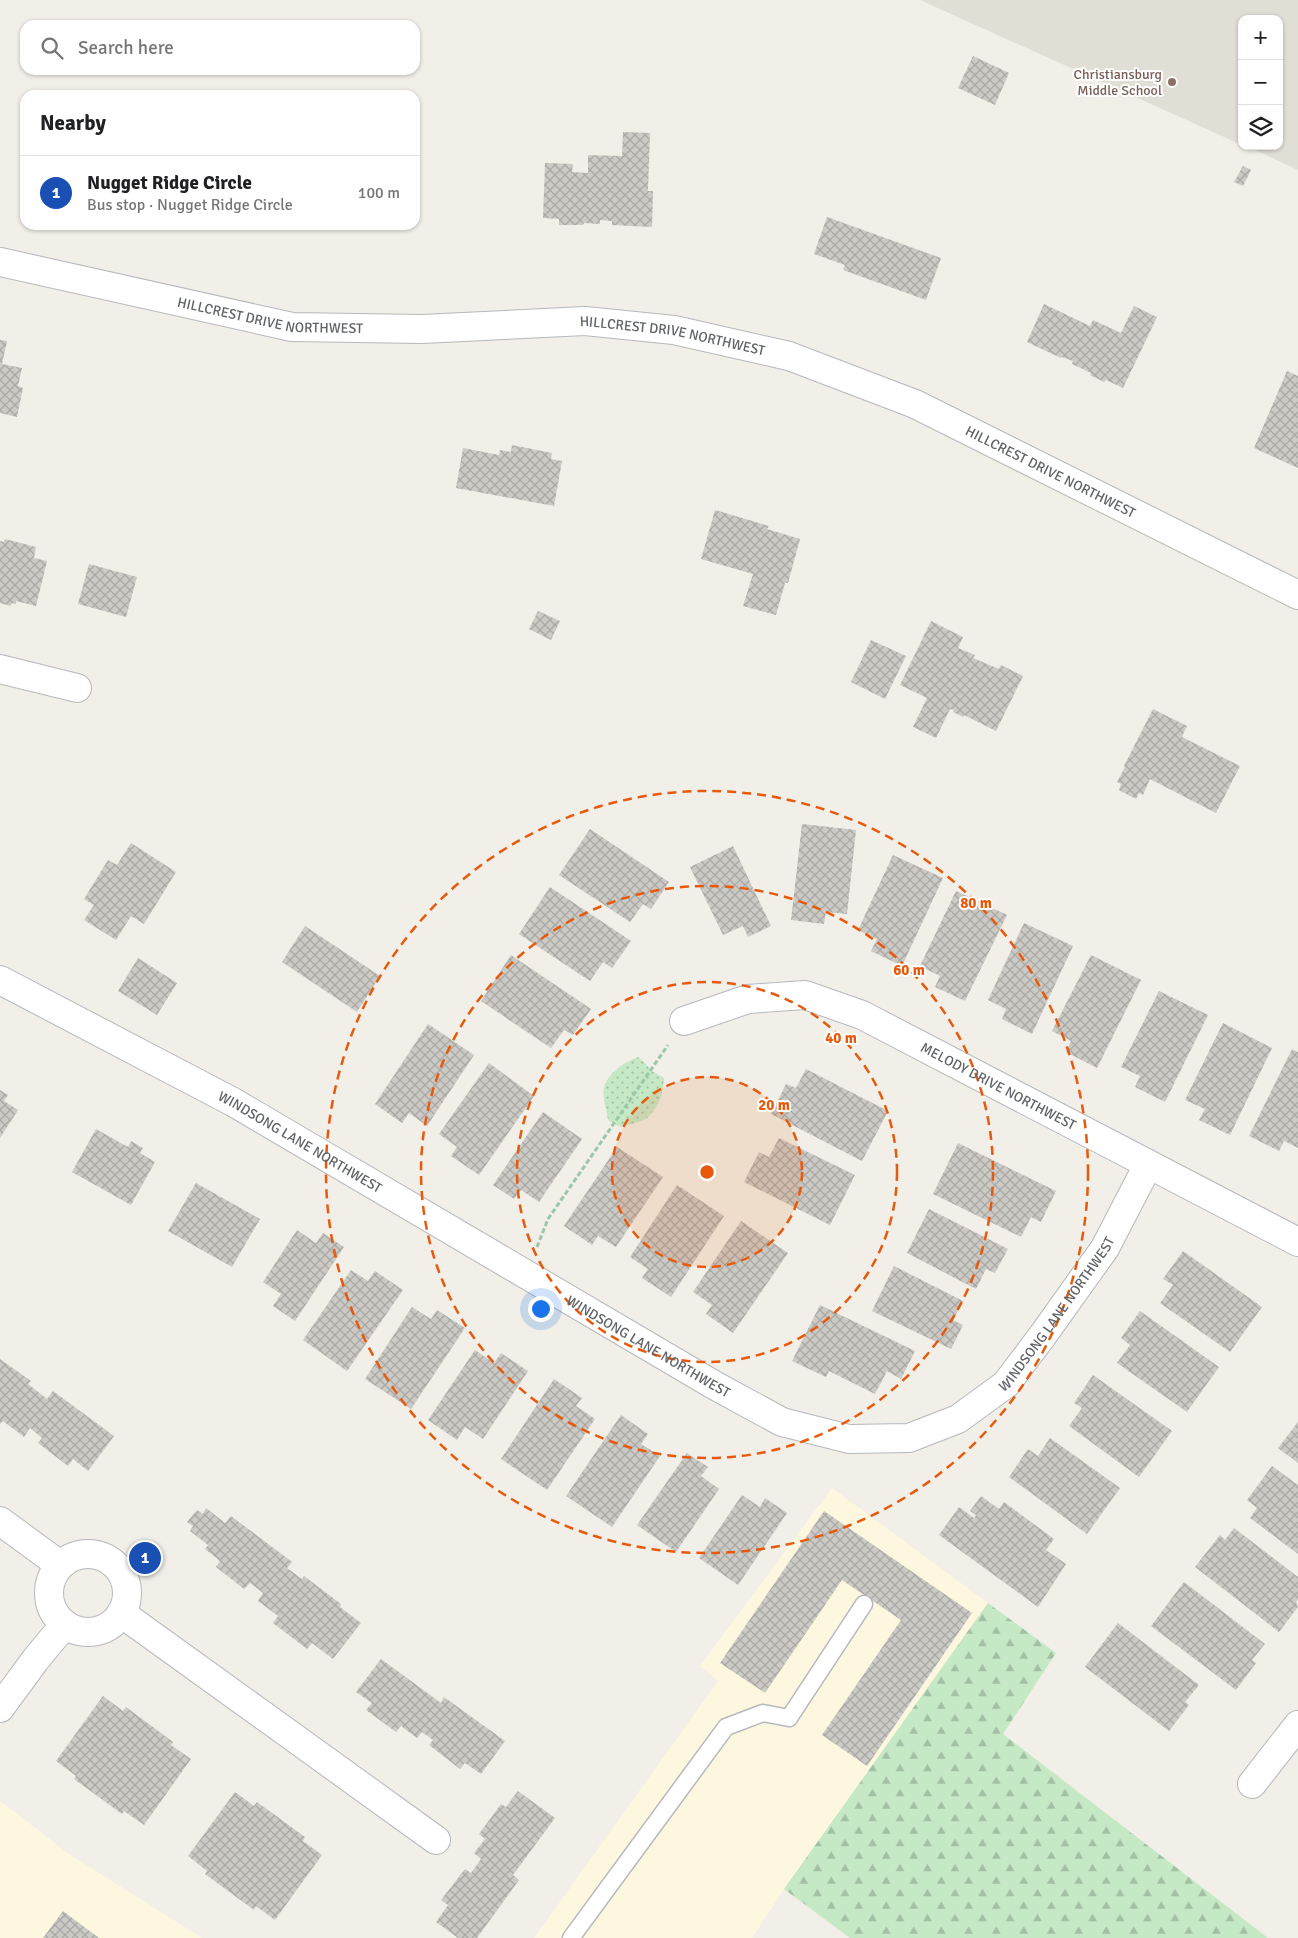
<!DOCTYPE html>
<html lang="en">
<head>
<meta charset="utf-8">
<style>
  :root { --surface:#fff; --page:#f6f6f6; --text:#202124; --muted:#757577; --line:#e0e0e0; --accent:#2563eb }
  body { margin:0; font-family:Signika,sans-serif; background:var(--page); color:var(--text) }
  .controls { position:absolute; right:15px; top:15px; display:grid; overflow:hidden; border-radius:10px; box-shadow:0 1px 4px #0004 }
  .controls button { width:45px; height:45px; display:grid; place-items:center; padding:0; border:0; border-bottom:1px solid var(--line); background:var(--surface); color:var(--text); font:25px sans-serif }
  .you { position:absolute; left:540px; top:1308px; width:18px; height:18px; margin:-12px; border:4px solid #fff; border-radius:50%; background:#1a73e8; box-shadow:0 0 0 8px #1a73e833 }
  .badge { display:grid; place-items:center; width:32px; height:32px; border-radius:50%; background:var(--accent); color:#fff; font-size:16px; font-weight:700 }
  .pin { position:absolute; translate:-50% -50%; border:2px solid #fff; box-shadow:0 1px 5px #0006 }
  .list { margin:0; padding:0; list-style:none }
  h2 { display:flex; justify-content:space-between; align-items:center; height:65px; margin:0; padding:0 20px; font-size:21px }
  h2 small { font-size:16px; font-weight:400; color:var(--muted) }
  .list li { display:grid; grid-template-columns:32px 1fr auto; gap:15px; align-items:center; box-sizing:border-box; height:75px; padding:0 20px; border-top:1px solid var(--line) }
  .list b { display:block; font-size:19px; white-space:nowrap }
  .list p { margin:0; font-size:16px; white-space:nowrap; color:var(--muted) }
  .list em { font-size:16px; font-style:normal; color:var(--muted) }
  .icon { flex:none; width:28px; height:28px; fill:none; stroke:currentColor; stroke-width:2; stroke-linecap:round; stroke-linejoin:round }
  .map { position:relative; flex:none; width:1298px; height:1938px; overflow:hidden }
  .search { position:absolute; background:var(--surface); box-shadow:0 1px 4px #0004; left:20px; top:20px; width:400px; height:55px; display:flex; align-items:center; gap:12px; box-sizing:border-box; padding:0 18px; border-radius:15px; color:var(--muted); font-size:19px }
  .panel { position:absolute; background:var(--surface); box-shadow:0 1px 4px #0004; left:20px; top:90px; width:400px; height:140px; border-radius:15px }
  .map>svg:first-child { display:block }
  .commercial { fill:#fef7e0 }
  .education { fill:#e1ded6 }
  .forest { fill:url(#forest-firs) }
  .park { fill:url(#park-dots) }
  .building { fill:url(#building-cross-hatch) }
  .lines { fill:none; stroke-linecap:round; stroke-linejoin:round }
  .service-casing { stroke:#b5b8bc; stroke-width:19 }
  .minor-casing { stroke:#b5b8bc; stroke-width:30 }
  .path { stroke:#9cc7a9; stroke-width:3; stroke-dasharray:5 2.5; stroke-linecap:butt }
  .service { stroke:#fff; stroke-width:16 }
  .minor { stroke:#fff; stroke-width:28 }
  .ring { fill:none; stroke:#e8590c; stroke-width:2.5; stroke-dasharray:9 6 }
  .education-dot { fill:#8d6e63; stroke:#fff; stroke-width:2 }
  .labels { text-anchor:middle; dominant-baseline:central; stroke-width:4; stroke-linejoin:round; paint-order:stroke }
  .education-label { font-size:14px; fill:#785e54; stroke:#fff; text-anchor:end }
  .street-label { font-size:14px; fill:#5f6368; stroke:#fff }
  .centre { fill:#e8590c; stroke:#fff; stroke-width:2.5 }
  .ring-label { font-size:15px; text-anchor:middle; font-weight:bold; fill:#e8590c; stroke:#fff; stroke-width:4; stroke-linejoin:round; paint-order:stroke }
</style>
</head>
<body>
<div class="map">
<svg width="1298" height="1938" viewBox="0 0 1298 1938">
  <defs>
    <pattern id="forest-firs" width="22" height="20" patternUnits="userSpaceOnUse" patternTransform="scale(1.25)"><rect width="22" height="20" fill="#c5e8c5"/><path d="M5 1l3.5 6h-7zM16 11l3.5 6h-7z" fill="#a3c0a4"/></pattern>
    <pattern id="park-dots" width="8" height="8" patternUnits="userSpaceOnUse" patternTransform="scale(1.25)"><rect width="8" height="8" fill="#c5e8c5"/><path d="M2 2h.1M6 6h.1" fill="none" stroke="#a3c0a4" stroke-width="1.8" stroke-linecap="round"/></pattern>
    <pattern id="building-cross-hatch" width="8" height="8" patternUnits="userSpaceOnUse" patternTransform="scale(1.25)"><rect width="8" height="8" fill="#cccac5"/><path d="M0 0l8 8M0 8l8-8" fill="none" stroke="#a9a8a4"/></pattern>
  </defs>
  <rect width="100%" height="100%" fill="#f1efe8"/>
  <path class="commercial" d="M832,1488L988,1603L784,1889L752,1938H534L718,1681L700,1666Z
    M0,1801L69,1854L202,1938H0Z"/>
  <path class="education" d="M920,0H1298V170L1246,146H1279V19H1242V145Z"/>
  <path class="forest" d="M988,1603L1056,1653L1003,1734L1268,1938H850L784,1889Z"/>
  <path class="park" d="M639,1057L652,1071L664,1078C664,1092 658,1109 647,1118C640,1123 628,1124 620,1127L608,1120C607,1111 602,1097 604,1088C607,1074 626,1060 639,1057Z"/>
  <path class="building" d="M973,56L1009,73L995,105L958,88Z
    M623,132L650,133L648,191H653L652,227L612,225V221L600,220V224L584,223L583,225H559V219L543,218L545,163L573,164L572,172L588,173V155L622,156Z
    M1243,166L1251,170L1243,186L1234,182Z
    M827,217L941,258L926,300L843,270L845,265L814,254Z
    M1044,304L1090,326L1093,320L1121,333L1134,306L1157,317L1123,388L1106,380L1104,382L1090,375L1091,373L1072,364L1073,361L1062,357L1061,358L1027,342Z
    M0,340L7,341L2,364L22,368L18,386L23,388L17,417L0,413Z
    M1287,371L1298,376V468L1254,448Z
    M512,445L552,453L551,459L562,461L554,506L456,488L463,448L499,455L500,450L511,452Z
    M715,510L769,526L767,529L800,539L788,583H785L776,615L743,606L753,574L701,559Z
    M5,539L36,547L34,558L47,561L36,606L16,601V604L12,603L11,606L0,603V541L4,542Z
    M89,564L137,577L126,617L78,604Z
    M538,611L560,621L551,640L529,629Z
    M931,621L963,637L958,648L975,655L973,658L999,669L1001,665L1023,676L996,731L964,715L963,717L953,712L954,710L950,709L936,738L913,727L927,698L900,685Z
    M871,640L906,656L885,699L851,682Z
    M1153,709L1187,726L1182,737L1240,766L1216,813L1150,779L1143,795L1139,793L1136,799L1119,790L1121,784L1117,782L1125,767L1124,766Z
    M802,824L856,830L847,914L826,912L824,924L791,920Z
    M590,829L669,882L651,909L643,904L630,922L559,875Z
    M131,843L176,872L144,924L131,916L116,940L84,920L94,905L84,899L108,860L117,865Z
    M733,846L771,926L748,937L743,926L723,935L690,867Z
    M893,855L943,878L902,966L871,951L877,939L858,930Z
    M550,887L631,941L612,968L603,962L590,981L519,934Z
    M956,891L1007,915L965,1001L935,987L940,976L920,966Z
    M1024,923L1073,946L1032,1034L1002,1019L1006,1009L988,1000Z
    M305,926L380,976L357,1012L282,962Z
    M511,955L591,1009L573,1035L564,1030L551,1048L481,1001Z
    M1091,955L1141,980L1097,1068L1066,1052L1071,1041L1052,1031Z
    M138,958L177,983L157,1015L118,991Z
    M1159,991L1208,1015L1165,1102L1135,1087L1140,1076L1121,1067Z
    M1223,1023L1272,1048L1230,1135L1199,1120L1205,1109L1185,1100Z
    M428,1024L474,1055L427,1126L409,1113L402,1123L375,1104Z
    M1292,1049L1298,1052V1148L1284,1141L1279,1151L1249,1136Z
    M489,1063L534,1096L479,1175L451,1156L457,1147L439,1134Z
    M806,1069L888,1111L862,1161L771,1114L786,1084L796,1088Z
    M0,1090L8,1095L4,1101L18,1110L0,1138Z
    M543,1112L582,1139L539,1202L521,1190L514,1199L493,1185Z
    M96,1129L128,1147L131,1141L143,1148L140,1153L155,1162L131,1205L72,1172Z
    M779,1138L855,1175L830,1225L744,1182L759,1152L769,1157Z
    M958,1143L1056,1191L1041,1222L1031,1217L1021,1237L933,1194Z
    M617,1147L663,1177L616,1247L598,1236L592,1245L564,1226Z
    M196,1183L260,1219L232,1267L168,1231Z
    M677,1185L724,1216L671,1297L642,1278L648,1269L630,1257Z
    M929,1209L1008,1249L995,1273L986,1269L976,1289L907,1253Z
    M741,1221L788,1253L733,1333L706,1314L712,1305L693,1292Z
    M297,1230L316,1243L323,1233L344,1247L295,1321L273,1306L281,1294L263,1282Z
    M1183,1251L1262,1307L1230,1352L1160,1303L1173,1285L1163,1279Z
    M894,1266L963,1301L953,1320L963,1325L951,1349L872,1311Z
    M351,1270L368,1281L375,1271L403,1290L347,1371L303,1340Z
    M820,1305L915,1351L901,1379L887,1371L875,1394L829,1371L826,1377L792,1361Z
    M412,1307L431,1319L437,1310L465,1328L411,1409L365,1379Z
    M1140,1311L1219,1367L1187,1412L1117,1363L1130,1345L1121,1338Z
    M475,1350L494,1363L501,1353L528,1371L483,1439L465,1427L457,1440L428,1420Z
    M0,1359L31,1381L28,1384L47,1399L53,1391L114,1436L88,1471L73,1459L68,1466L38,1443L42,1438L30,1428L24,1437L3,1421L0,1424Z
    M1093,1375L1172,1431L1139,1477L1069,1426L1082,1408L1074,1403Z
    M554,1379L582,1398L576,1406L595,1419L547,1490L501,1459Z
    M621,1415L648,1434L641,1444L660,1456L612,1527L566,1496Z
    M1298,1422V1463L1278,1448Z
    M1050,1438L1120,1488L1087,1534L1009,1477L1028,1449L1038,1456Z
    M687,1453L708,1467L701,1476L719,1489L676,1552L637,1525Z
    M1272,1466L1298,1485V1554L1250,1518L1257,1508L1247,1500Z
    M742,1495L760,1507L765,1498L787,1513L738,1585L699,1558Z
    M981,1496L999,1509L1004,1502L1054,1539L1046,1550L1066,1564L1038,1607L939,1535L959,1507L974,1518L976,1515L970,1511Z
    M206,1508L225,1523L231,1516L292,1562L287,1568L302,1579L304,1576L341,1604L340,1607L361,1623L333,1659L312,1643L307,1649L273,1623L278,1616L258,1601L263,1593L250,1583L244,1589L216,1567L220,1561L205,1549L208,1545L190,1531L193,1526L187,1522L197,1510L203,1514Z
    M824,1511L972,1613L867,1766L822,1735L901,1620L842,1580L765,1693L720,1663Z
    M1234,1528L1298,1577V1600L1296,1602L1298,1607L1279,1632L1195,1567L1220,1535L1225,1540Z
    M1184,1582L1265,1644L1252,1660L1256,1663L1236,1690L1151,1626Z
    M1118,1623L1199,1685L1185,1702L1189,1705L1169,1731L1085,1667Z
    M381,1659L441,1703L444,1697L505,1741L481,1774L465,1763L460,1769L429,1745L433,1740L422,1732L417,1738L401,1726L396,1732L366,1710L372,1703L356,1692Z
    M103,1696L123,1711L126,1707L173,1742L171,1745L191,1759L144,1825L124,1811L122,1814L74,1779L76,1776L56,1761Z
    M518,1791L555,1818L513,1875L519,1880L477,1938H458L436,1922L448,1905L441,1900L465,1869L471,1873L481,1859L474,1853L485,1839L479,1834L501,1804L506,1807Z
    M235,1792L254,1806L257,1802L305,1837L303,1841L322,1855L275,1920L256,1906L254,1910L205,1874L207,1871L188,1856Z
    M63,1911L99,1938H43Z"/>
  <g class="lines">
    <g class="service-casing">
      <path id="service" d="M571,1938L726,1727L763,1713L789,1718L864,1604"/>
    </g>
    <g class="minor-casing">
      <g id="minor">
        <path id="s1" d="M0,262L292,327L422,329L585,321L674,330L789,356L915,404L1298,595"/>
        <path d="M0,669L77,688"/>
        <path id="s2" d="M0,980L233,1102L714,1385L782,1422L849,1439L909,1438L958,1419L1006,1384L1043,1335L1105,1248L1148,1165"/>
        <path id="s3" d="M684,1021L748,999L805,995L862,1015L1298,1242"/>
        <path d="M0,1521L60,1565"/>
        <circle cx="88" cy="1593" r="39"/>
        <path d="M121,1613L436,1840"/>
        <path d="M0,1708L36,1659L65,1624"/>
        <path d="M1252,1784L1298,1725"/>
      </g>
    </g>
    <path class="path" d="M537,1247L548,1219L668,1045"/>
    <use href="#service" class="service"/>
    <use href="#minor" class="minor"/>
  </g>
  <circle cx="707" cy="1172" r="95" fill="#e8590c" fill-opacity=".12"/>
  <g class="ring">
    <circle cx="707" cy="1172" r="95"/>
    <circle cx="707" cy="1172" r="190"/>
    <circle cx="707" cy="1172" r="286"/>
    <circle cx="707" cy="1172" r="381"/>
  </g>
  <circle class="education-dot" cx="1172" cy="82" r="5"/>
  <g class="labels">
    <g class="education-label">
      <text x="1162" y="74">Christiansburg<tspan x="1162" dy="16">Middle School</tspan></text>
    </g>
    <g class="street-label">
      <text stroke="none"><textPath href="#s1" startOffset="276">HILLCREST DRIVE NORTHWEST</textPath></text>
      <text stroke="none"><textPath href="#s1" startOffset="681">HILLCREST DRIVE NORTHWEST</textPath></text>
      <text stroke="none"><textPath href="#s1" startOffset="1086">HILLCREST DRIVE NORTHWEST</textPath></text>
      <text stroke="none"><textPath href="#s3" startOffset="339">MELODY DRIVE NORTHWEST</textPath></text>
      <text stroke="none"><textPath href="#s2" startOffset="341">WINDSONG LANE NORTHWEST</textPath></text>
      <text stroke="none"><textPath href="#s2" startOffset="1226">WINDSONG LANE NORTHWEST</textPath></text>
      <text stroke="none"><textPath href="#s2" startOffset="745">WINDSONG LANE NORTHWEST</textPath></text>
    </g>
  </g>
  <circle cx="707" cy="1172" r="8" class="centre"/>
  <g class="ring-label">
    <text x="976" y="908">80 m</text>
    <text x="909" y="975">60 m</text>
    <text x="841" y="1043">40 m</text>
    <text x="774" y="1110">20 m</text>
  </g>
</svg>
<div class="controls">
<button>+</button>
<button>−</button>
<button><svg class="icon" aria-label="layers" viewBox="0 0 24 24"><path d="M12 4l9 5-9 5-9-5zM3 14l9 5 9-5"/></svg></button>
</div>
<div class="you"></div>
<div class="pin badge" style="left:145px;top:1558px;background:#1a4fb4">1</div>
<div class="search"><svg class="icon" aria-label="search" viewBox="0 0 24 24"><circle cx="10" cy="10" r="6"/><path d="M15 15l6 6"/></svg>Search here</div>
<section class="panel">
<h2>Nearby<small></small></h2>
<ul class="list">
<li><span class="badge" style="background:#1a4fb4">1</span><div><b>Nugget Ridge Circle</b><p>Bus stop · Nugget Ridge Circle</p></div><em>100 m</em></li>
</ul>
</section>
</div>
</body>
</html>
